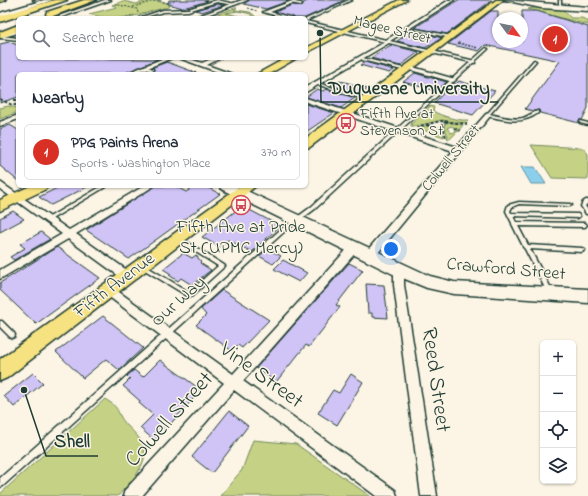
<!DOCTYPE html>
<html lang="en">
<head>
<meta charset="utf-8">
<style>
  :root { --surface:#fff; --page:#f2f2f3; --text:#1f2937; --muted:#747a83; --line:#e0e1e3; --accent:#d93025 }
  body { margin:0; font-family:"Indie Flower",sans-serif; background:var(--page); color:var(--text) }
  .controls { position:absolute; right:12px; bottom:12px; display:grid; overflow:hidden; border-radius:6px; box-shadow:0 1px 3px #0004 }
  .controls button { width:36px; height:36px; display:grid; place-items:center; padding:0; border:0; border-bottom:1px solid var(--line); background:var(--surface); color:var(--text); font:20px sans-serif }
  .compass { position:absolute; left:492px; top:12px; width:36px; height:36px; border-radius:50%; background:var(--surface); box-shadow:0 1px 3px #0004; rotate:123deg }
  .you { position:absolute; left:391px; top:249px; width:14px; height:14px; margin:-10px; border:3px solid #fff; border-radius:50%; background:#1a73e8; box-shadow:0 0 0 6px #1a73e833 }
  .badge { display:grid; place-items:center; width:26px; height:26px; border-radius:50%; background:var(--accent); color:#fff; font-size:13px; font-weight:700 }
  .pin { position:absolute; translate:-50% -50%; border:2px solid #fff; box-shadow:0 1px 4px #0006 }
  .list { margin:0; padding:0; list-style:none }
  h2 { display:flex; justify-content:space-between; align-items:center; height:52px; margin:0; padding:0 16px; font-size:17px }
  h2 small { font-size:13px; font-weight:400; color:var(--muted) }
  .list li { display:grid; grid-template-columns:26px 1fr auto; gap:12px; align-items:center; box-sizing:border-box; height:56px; margin:0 8px 8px; padding:0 8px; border:1px solid var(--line); border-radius:6px }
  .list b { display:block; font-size:15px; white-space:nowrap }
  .list p { margin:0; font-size:13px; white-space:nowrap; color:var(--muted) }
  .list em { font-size:13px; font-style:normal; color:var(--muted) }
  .icon { flex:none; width:22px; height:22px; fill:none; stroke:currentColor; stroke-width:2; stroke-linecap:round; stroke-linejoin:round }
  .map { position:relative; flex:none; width:588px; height:496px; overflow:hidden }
  .search { position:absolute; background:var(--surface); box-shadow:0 1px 3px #0004; left:16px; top:16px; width:292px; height:44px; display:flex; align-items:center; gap:10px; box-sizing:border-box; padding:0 14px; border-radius:6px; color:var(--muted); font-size:15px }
  .panel { position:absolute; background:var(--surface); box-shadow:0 1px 3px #0004; left:16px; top:72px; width:292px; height:116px; border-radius:6px }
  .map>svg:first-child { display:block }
  .green { fill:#c5d285; stroke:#72885c }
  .water { fill:#8ccfed; stroke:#6095a3 }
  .building { fill:#d0c3f5; stroke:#1f3d34 }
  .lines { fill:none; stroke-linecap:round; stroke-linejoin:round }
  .lane-casing { stroke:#1f3d34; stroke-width:3 }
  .street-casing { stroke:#1f3d34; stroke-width:3 }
  .secondary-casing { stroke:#1f3d34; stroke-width:3 }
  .primary-casing { stroke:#1f3d34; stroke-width:3 }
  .highway-casing { stroke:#1f3d34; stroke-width:3 }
  .path-far2 { stroke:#1f3d34; stroke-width:1; stroke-dasharray:2 1.5; stroke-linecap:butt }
  .path-far1 { stroke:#1f3d34; stroke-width:1.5; stroke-dasharray:2 1.5; stroke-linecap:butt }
  .path { stroke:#1f3d34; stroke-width:2; stroke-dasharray:3 2; stroke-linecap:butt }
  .lane { fill:#fcf5e5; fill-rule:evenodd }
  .street { fill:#fcf5e5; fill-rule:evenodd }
  .secondary { fill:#fcf5e5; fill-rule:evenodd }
  .primary { fill:#f6e281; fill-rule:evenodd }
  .highway { fill:#f6e281; fill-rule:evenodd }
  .labels { text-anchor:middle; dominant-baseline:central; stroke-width:3; stroke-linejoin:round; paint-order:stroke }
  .far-street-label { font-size:15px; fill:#1f3d34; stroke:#fcf5e5 }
  .far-poi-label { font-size:15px; fill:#1f3d34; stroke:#fcf5e5; text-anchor:start }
  .poi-label { font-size:18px; fill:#1f3d34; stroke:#fcf5e5 }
  .street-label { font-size:18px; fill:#1f3d34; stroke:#fcf5e5 }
  .near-street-label { font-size:22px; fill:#1f3d34; stroke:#fcf5e5 }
  .leader { fill:none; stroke:#1f3d34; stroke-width:1.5 }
  .callout-dot { fill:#1f3d34; stroke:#fcf5e5; stroke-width:1.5 }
  .callout-label { font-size:19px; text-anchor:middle; font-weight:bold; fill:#1f3d34; stroke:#fcf5e5; stroke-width:3; stroke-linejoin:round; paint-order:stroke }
</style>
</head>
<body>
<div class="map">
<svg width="588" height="496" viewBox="0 0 588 496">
  <rect width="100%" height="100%" fill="#fcf5e5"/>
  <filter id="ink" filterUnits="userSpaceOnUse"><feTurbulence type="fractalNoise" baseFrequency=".025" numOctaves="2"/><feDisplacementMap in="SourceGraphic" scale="8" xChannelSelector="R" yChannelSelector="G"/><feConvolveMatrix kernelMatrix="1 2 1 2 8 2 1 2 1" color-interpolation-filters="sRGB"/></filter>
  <g filter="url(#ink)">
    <path class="green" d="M151,0L172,4L166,8H163C136,16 117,23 89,14L117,7L112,5L123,1L136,4Z
      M540,7L562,9L571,18H582L588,21V25L528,9Z
      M235,8H237L234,10L250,12L255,16L253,18H249L252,16L251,14L238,11L226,13L246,18H207Z
      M8,106L18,108V112L0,119V108Z
      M430,106L434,107L433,111C441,116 458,121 468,120L465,123H462L442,120L417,126H411V124Z
      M448,122L463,125L459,130L451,126L447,128L450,132L453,133L456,130L458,131L450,139L447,138L448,136L444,127L445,124Z
      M425,126L433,127L442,130L444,137L417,128Z
      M531,145L583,148L588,154V179L552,178Z
      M105,399C121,409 115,409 124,422C130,429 138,435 142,443C153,462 128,484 118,496H0V494Z
      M253,440L296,444L370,496H220L242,470Z"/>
    <path class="water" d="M521,167H535L546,184H531Z"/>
    <path class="building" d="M169,0H204L208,1L183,8L168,4Z
      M249,0H285L289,1L266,9L244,4Z
      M310,0H345L305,18H294L275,12L292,5L302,6L303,3Z
      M458,0H492L447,34L415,28L414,30L415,31L442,38L425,48L397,41L403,37H400Z
      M217,4L224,5L202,12L195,10Z
      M491,11H498V42H522V11H537L588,27V108L582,120H579V123L540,113L539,110L533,111L525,109L560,61L485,45L479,51L448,44Z
      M9,42L18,45V58L158,59L124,74H18V97L0,103V44Z
      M391,45L419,52L400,66L371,58Z
      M167,62L197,73V74H137L146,70L152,72L154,70L153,67Z
      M365,62L394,70L389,73L360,65Z
      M415,73L428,77L447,82L436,91L403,82Z
      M338,81L345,82L368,89L360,94L331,85Z
      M459,81L462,82L495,91L473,115L434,103L453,83L456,84Z
      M317,89L323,91L326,89L355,98L341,108L306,97Z
      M306,104L334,113L306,132Z
      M10,125L18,130V181L0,166V129Z
      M61,186H89L51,205L39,197Z
      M155,186H175L186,192L195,186H205L220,194L129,259L86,230Z
      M242,206L280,226L252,252L228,240L219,247L202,237Z
      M13,211L24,219L0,232V218Z
      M41,232L50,239L14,260L10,257L25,248L20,244Z
      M57,247L100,278L36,324L0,290V283Z
      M268,249L281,256L273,264L259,256Z
      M183,253L192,258L196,255L201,262L200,263L211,270L192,285L181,278L178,281L169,275L171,274L163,269Z
      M283,260L307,273L299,282L274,269Z
      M349,263L363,270L336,305L340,307L309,347L306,345L276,382L256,368Z
      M366,284L384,285L388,318L372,317V313H368Z
      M222,290L269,320L242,348L238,345L232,351L196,325L206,315L201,309Z
      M103,316L143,348L119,370L106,359L83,378L56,352Z
      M160,360L201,390L155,441L140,428L153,415L139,403L140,401L123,386L130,379L127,376L134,370L143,377Z
      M33,373L43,383L14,407L4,396Z
      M351,374L363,382L337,425L318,413L333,390L339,393Z
      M229,411L248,426L212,473L192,457Z"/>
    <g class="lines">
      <g class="lane-casing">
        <path id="lane" d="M33,0H37L45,2L44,3Z
          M217,0L235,4L234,5L217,2L188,11L163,12L142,18H139L163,10L188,9Z
          M349,0H352L306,21V19Z
          M559,0H561V4L564,7H562L559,4Z
          M291,2L301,3L302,4L301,5L290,3Z
          M416,29L451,36L452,37L451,38L415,30Z
          M0,36L18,38V40L1,38Z
          M486,48L488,49L315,209L284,232L3,486L0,487V478L280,230L311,207Z
          M363,58L407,69V70L406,71L362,60V59Z
          M534,60L536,61L490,114C501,117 513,120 523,118C529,116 533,112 538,111V113C522,125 505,120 487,116V114Z
          M145,66L153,69V70L151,71L144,68V66Z
          M319,80H321V84L369,99L366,100L319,85Z
          M580,121L588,123V125L580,123Z
          M102,186H107L50,220H46V219Z
          M586,200H588V203L585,206L588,210V214H586L581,206L583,202Z
          M519,202L570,204L572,205L570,206L519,204L512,207L510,211L511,213L578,214L580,216L578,218L513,216L516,222L585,223L587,225L585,227L518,226L528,245L582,248L585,250L582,252L530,249L553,292L552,294H548L525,249L523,247V246L512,224V223L506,211L508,205Z
          M179,237L224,265L225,266L191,297H189L140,267L139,266L140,265H144L189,292L218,266L177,240V238Z
          M0,321H2L14,333L15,335L14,337L12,338L10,337L0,327Z"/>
      </g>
      <g class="street-casing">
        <path id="street" d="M105,0H111L59,18H53Z
          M242,0H248L199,18H193Z
          M295,0H301L270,12L293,18H285L263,12Z
          M449,0H454L390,41L475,61V63L389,43L306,92V87L385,42L306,23V21L386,40Z
          M18,30V33L0,38V35Z
          M164,58H172L133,74H125Z
          M179,58H187L202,63L213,58H221L207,65L232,74H223Z
          M409,66L455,79L456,80L453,82L407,69V67Z
          M306,98L457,147L486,114L491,115L373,259H365L364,256L365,253L453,151L306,102Z
          M18,115V119L0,126V122Z
          M0,182L69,230L144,186H154L76,234L131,273L132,276L131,279H123L68,239L0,279V270L62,234L0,189Z
          M354,244L358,246L359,248L358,250L243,381L395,490L397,496H376L234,390L142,496H123L125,490L224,383L104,293L102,290L104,287L108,286L112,287L233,374L350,246Z
          M399,266L403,267L404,270V285L437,496H421L394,285V270L395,267Z"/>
      </g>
      <g class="secondary-casing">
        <path id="secondary" d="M44,0H53L0,17V13Z
          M504,0L588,7V11L541,8Z
          M220,186H236L430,276L454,282L588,289V303L454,294L427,288L393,274L221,189Z"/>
      </g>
      <g class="primary-casing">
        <path id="primary" d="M399,0H407L306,53V48Z
          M496,0H503L310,147L306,148V138Z
          M286,58H297L269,74H257Z
          M30,186H48L46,189L0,211V200Z
          M240,186H256L7,378L0,381V359Z"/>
      </g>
      <g class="highway-casing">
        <path id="highway" d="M0,0H6L0,2Z
          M55,0H67L0,22V16Z
          M84,0H96L53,16H47L46,14L47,12Z
          M18,25V31L0,38V32Z"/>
      </g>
      <path class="path-far2" d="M160,0H158L168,3L177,0
        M115,4L137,9L138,13
        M133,7L158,0
        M248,8L257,11
        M123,18L134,15"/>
      <path class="path-far1" d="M458,43L478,48"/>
      <path class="path" d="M0,99L12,105H18
        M14,100H18
        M446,121L442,125L446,137
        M427,125L443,129
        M416,127L441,121L467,124
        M454,128L460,131"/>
      <use href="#lane" class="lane"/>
      <use href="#street" class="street"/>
      <use href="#secondary" class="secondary"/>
      <use href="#primary" class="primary"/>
      <use href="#highway" class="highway"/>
    </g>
  </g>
  <defs>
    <g id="bus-ring" transform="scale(1)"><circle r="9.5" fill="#fcf5e5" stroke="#d1495b" stroke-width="1.5"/><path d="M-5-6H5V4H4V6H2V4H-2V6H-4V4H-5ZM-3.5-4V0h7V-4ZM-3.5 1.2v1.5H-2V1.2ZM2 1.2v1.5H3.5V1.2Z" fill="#d1495b"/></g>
  </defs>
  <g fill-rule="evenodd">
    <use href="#bus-ring" x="346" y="123"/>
    <use href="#bus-ring" x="241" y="205"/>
  </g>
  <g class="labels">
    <g class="far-street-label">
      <text transform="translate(392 30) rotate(14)">Magee Street</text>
      <text transform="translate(451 158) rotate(-50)">Colwell Street</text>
    </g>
    <g class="far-poi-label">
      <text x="360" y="114">Fifth Ave at<tspan x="360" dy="17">Stevenson St</tspan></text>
    </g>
    <g class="poi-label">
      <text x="241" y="228">Fifth Ave at Pride<tspan x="241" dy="21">St (UPMC Mercy)</tspan></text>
    </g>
    <g class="street-label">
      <text transform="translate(506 270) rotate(5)">Crawford Street</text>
      <text transform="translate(115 286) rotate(-37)">Fifth Avenue</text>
      <text transform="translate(179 302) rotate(-42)">Our Way</text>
    </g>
    <g class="near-street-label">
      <text transform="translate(261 376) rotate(36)">Vine Street</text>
      <text transform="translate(435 380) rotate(82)">Reed Street</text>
      <text transform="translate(170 420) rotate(-48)">Colwell Street</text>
    </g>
  </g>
  <path class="leader" d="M320 33L321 102H498M24 390L46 456H98"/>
  <g class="callout-dot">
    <circle cx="320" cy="33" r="4"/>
    <circle cx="24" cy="390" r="4"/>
  </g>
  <g class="callout-label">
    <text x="409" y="94">Duquesne University</text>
    <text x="72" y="447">Shell</text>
  </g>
</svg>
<div class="controls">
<button>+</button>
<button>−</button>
<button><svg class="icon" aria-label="locate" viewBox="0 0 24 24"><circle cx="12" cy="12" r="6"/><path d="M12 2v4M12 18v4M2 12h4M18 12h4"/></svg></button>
<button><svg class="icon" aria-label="layers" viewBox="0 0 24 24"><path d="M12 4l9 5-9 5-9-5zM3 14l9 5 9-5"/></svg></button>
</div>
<svg class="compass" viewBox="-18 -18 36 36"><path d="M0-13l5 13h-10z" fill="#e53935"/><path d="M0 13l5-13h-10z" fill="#747a83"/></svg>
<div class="you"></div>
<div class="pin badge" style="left:555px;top:39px">1</div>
<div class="search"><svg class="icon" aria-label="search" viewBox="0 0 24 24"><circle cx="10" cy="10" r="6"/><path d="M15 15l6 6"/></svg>Search here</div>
<section class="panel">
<h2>Nearby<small></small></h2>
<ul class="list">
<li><span class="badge">1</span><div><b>PPG Paints Arena</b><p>Sports · Washington Place</p></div><em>370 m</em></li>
</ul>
</section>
</div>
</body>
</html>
